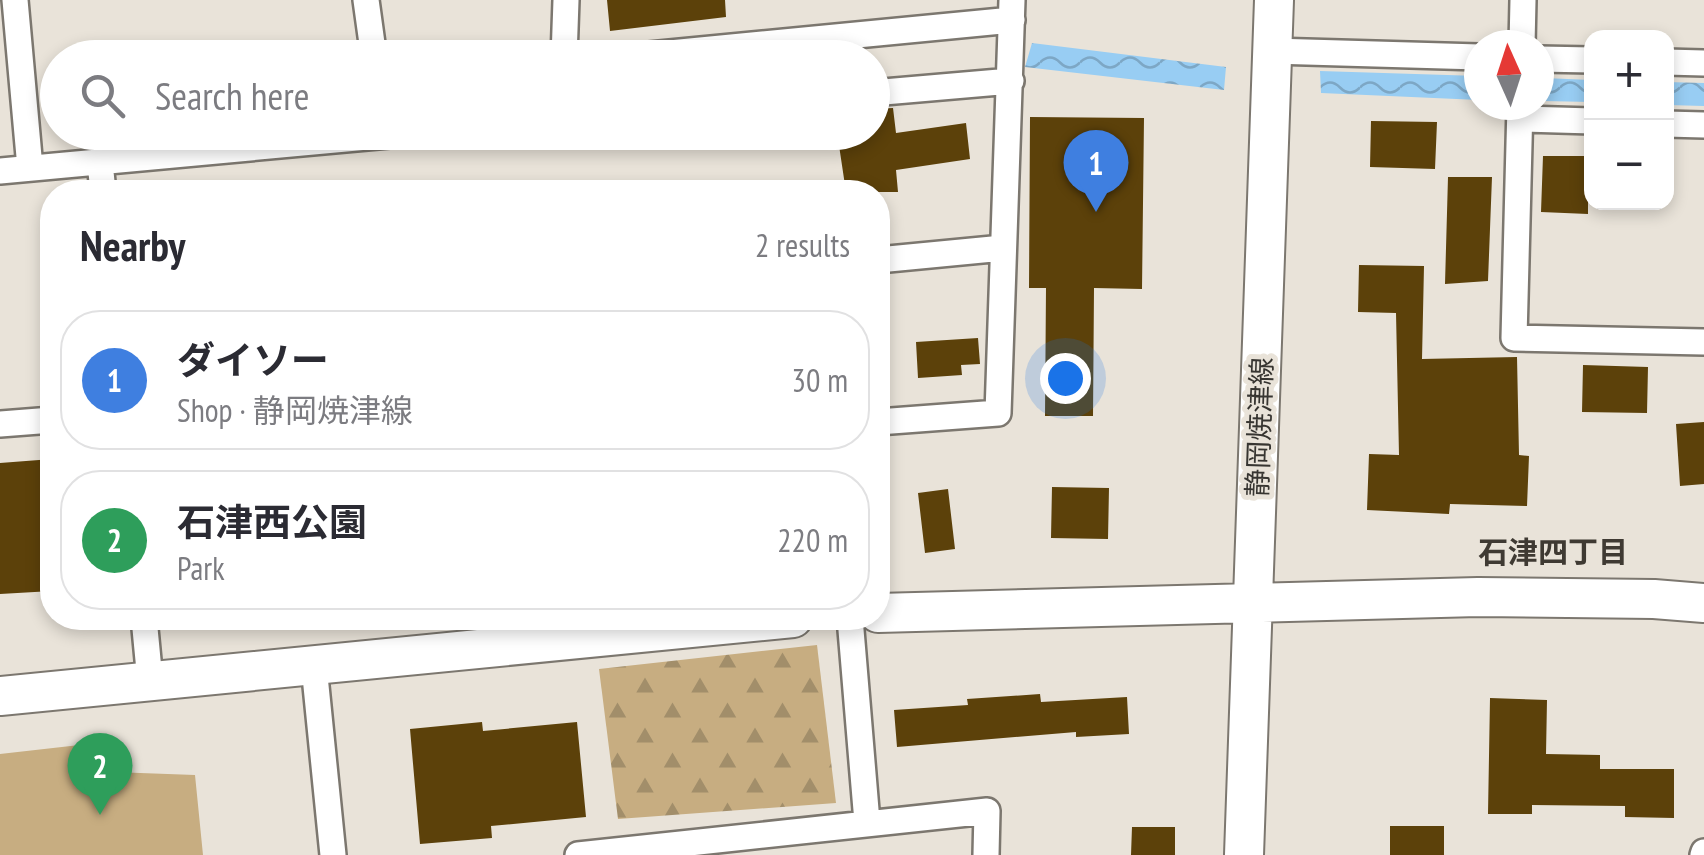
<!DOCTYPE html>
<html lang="en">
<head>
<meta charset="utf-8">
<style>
  :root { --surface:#fff; --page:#f7f7f7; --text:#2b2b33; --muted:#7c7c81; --line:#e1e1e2; --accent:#111827 }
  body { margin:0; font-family:"PT Sans Narrow","Noto Sans JP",sans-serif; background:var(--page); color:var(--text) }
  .controls { position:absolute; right:30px; top:30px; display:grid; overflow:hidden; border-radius:20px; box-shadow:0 5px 15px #0003 }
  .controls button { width:90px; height:90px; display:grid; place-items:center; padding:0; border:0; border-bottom:2px solid var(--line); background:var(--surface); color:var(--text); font:50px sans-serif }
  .compass { position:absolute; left:1464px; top:30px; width:90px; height:90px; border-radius:50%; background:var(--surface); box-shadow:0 5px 15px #0003; rotate:357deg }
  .you { position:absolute; left:1065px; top:378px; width:35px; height:35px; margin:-25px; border:8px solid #fff; border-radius:50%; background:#1a73e8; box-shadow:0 0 0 15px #1a73e833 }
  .badge { display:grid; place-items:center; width:65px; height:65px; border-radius:50%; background:var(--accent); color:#fff; font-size:32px; font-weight:700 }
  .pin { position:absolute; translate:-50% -82px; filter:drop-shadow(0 2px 5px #0008) }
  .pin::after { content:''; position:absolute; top:52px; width:35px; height:30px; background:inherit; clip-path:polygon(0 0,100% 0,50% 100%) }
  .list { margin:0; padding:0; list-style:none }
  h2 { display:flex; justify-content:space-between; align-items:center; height:130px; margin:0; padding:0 40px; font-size:42px }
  h2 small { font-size:32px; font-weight:400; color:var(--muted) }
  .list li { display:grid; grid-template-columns:65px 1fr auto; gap:30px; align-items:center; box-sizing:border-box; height:140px; margin:0 20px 20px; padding:0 20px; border:2px solid var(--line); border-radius:40px }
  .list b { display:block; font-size:38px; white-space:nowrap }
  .list p { margin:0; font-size:32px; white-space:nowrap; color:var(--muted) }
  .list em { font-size:32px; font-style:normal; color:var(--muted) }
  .icon { flex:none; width:55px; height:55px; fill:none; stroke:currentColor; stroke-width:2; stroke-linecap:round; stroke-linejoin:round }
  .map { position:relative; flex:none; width:1704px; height:855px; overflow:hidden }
  .search { position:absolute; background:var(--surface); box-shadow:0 5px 15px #0003; left:40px; top:40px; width:850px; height:110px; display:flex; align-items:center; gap:25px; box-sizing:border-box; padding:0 35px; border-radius:55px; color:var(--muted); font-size:38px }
  .panel { position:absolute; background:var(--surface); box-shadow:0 5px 15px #0003; left:40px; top:180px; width:850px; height:450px; border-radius:40px }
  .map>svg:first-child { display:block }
  .green { fill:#c7ad81 }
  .forest { fill:url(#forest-firs) }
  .water { fill:url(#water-waves) }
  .building { fill:#5c410a }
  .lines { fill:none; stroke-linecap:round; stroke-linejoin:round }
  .street-casing { stroke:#7c776f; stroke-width:30 }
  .secondary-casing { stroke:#7c776f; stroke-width:42 }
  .street { stroke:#fff; stroke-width:25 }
  .secondary { stroke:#fff; stroke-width:38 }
  .labels { text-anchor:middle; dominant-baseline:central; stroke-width:10; stroke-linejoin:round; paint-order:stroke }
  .street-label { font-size:28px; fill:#373531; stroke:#e9e3d9 }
  .neighbourhood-label { font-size:30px; font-weight:bold; fill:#3f3a33; stroke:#e9e3d9 }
</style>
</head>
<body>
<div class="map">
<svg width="1704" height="855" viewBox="0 0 1704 855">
  <defs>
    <pattern id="forest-firs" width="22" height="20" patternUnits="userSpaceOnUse" patternTransform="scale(2.5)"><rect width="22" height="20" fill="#c7ad81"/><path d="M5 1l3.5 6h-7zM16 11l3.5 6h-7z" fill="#a28e6a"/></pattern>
    <pattern id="water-waves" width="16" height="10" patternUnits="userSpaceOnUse" patternTransform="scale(2.5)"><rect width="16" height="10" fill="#98cdf3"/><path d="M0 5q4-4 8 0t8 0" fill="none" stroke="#7da7c5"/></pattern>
  </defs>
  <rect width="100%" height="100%" fill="#e9e3d9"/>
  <path class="green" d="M106,742L113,772L195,775L203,855H0V754Z"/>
  <path class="forest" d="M817,645L836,803L618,819L599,669Z"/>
  <path class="water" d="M1032,43L1226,67L1224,90L1025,67Z
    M1320,71L1479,76V100L1321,93Z
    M1544,78L1591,80V102L1543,101Z
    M1666,82L1704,83V106L1667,105Z"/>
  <path class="building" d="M607,0H725L726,17L610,31Z
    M893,108L896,133L966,123L970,159L896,170L898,192H846L837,132H872V109Z
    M1030,117L1144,118L1142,289L1094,288L1093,416H1045L1046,288H1029Z
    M1371,121L1437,122L1435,169L1370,167Z
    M1543,156H1588V214L1541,212Z
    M1448,177H1492L1488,281L1445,284Z
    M1359,265L1424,266L1422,359L1517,357L1519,455L1529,456L1527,506L1450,504L1449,514L1367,510L1369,454L1399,455L1396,313L1358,312Z
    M978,338L980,364L961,365L962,375L918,378L916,342Z
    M1583,365L1648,367L1647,413L1582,412Z
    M1704,422V484L1680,486L1676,424Z
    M52,459V591L0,594V463Z
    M1052,487L1109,488L1108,539L1051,538Z
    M948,489L955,549L925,553L918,493Z
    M1040,694L1041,702L1127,697L1129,734L1076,737V732L897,747L894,710L968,705L967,699Z
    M1490,698L1547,700L1546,754L1600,755V769H1674V818L1625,817V806L1532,805V814H1488Z
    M482,722L483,731L577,722L586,817L491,826L492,838L420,844L410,729Z
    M1390,826H1444V855H1390Z
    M1132,827H1175V855H1131Z"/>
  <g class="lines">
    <g class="street-casing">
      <path id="street" d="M15,0L30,168
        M366,0L374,58
        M1522,45L1523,0
        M1272,51L1479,57
        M564,58L566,0
        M618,58L1012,20
        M1539,59L1592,60
        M1666,62L1704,63
        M872,93L1011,81
        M1520,105L1514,338L1704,342
        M1520,119L1592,121
        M1666,124L1704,125
        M100,162L103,192
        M0,171L422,132
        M878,260L1003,248
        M878,422L998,413L1012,0
        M0,424L52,420
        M144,618L150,681
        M850,618L867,822
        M314,666L333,855
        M578,855L987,811L986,855
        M1703,855L1704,852"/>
    </g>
    <g class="secondary-casing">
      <path id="secondary" d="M878,613L1478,597L1654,599L1704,603
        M0,696L793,618
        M1244,855L1274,0"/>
    </g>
    <use href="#street" class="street"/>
    <use href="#secondary" class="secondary"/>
  </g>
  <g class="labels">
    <g class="street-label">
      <text transform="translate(1259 427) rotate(-88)">静岡焼津線</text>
    </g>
    <g class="neighbourhood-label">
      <text x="1553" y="551">石津四丁目</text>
    </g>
  </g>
</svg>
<div class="controls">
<button>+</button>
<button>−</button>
</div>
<svg class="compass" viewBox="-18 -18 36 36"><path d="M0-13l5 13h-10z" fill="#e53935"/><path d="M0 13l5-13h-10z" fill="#7c7c81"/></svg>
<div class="you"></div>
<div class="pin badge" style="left:1096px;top:212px;background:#3f7fe0">1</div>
<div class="pin badge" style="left:100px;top:815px;background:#2e9e5b">2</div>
<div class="search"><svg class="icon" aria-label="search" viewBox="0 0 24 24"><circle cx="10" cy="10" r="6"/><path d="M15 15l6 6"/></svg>Search here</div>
<section class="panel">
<h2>Nearby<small>2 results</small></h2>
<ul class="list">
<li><span class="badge" style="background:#3f7fe0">1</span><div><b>ダイソー</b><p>Shop · 静岡焼津線</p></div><em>30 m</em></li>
<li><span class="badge" style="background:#2e9e5b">2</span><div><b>石津西公園</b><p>Park</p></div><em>220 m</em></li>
</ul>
</section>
</div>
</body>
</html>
